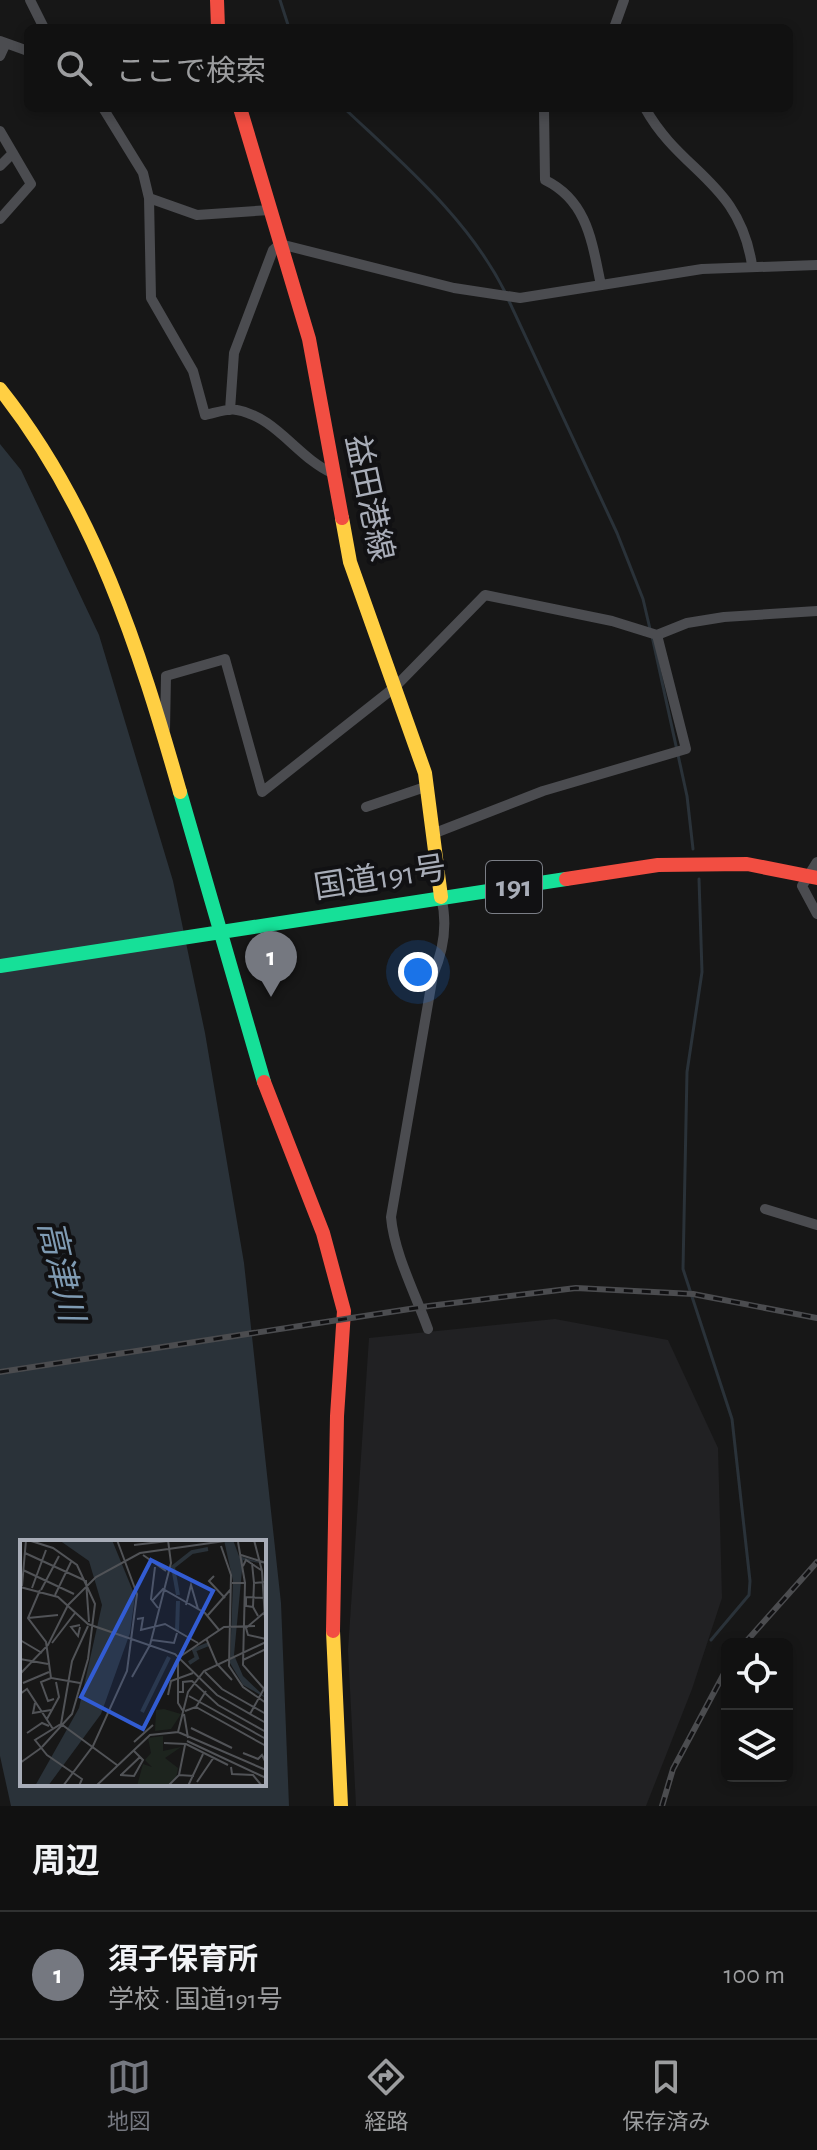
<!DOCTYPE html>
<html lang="ja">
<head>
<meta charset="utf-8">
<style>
  :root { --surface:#111; --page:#1a1a1a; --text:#f1f3f6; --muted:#9c9d9f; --line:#303131; --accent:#757880 }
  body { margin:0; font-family:"Alegreya Sans","Noto Sans JP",sans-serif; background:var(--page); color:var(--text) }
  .controls { position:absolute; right:24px; bottom:24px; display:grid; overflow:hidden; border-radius:12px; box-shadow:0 4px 12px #0003 }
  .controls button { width:72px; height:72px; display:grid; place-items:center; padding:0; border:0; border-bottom:2px solid var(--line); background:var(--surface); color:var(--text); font:40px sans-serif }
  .you { position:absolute; left:418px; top:972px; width:28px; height:28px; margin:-20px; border:6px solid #fff; border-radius:50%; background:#1a73e8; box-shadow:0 0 0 12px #1a73e833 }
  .badge { display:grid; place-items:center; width:52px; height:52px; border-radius:50%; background:var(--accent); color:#fff; font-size:26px; font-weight:700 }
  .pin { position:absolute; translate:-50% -66px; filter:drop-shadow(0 2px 4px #0008) }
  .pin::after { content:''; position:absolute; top:42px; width:28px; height:24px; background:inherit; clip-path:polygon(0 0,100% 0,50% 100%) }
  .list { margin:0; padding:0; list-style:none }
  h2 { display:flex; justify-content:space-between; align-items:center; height:104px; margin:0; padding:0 32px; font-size:34px }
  h2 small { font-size:26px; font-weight:400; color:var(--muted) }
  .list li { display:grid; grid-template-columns:52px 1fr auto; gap:24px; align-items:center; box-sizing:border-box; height:128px; padding:0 32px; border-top:2px solid var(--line) }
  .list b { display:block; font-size:30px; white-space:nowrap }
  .list p { margin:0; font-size:26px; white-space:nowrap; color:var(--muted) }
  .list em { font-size:26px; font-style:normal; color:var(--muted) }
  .icon { flex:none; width:44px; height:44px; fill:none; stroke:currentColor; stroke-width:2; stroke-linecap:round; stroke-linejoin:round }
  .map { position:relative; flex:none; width:817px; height:1806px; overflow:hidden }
  .search { position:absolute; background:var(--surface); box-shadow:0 4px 12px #0003; left:24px; right:24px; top:24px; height:88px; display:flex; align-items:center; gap:20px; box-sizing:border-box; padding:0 28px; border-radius:12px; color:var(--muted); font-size:30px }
  .sheet { height:232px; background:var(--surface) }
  nav { display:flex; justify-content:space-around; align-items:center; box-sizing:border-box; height:112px; border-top:2px solid var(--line); background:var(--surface); font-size:22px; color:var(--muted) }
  nav a { display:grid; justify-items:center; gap:4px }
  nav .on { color:var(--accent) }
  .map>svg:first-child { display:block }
  .built { fill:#212123 }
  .water { fill:#2a3239; fill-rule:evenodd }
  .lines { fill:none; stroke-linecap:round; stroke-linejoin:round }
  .stream { stroke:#2a3239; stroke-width:3 }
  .street { stroke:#4b4c50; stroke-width:10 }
  .fast { stroke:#16e098; stroke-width:14 }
  .slow { stroke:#ffcf43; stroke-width:14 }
  .jam { stroke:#f24e42; stroke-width:14 }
  .rail-casing { stroke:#4b4c4f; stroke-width:6 }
  .rail { stroke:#111113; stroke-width:3; stroke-dasharray:9; stroke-linecap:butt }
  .labels { text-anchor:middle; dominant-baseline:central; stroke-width:8; stroke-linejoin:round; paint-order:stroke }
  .shield { fill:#111113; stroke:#7b7e86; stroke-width:2 }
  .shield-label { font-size:30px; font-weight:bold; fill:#a8adb8 }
  .street-label { font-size:32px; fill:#a8adb8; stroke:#111113 }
  .water-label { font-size:34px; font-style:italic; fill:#7f9bb3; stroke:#111113 }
  .inset-river { fill:none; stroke:#2a3239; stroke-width:4 }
  .inset-road { fill:none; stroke:#515357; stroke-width:2 }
  .view { fill:#325cd3; fill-opacity:0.15; stroke:#325cd3; stroke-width:4 }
  .inset-edge { fill:none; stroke:#a8adb8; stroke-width:4 }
</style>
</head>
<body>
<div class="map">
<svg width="817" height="1806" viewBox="0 0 817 1806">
  <rect width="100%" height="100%" fill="#171717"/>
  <path class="built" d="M555,1319L668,1340L718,1448L722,1598L692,1689L646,1806H356L348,1650L369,1338Z"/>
  <path class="water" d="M0,444L21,470L99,635L173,881L205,1033L244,1263L281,1603L289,1806H11L0,1756ZM22,1542H264V1784H22Z"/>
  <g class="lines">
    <path class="stream" d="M280,0L289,28
      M344,108C403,164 468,218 505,292
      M508,299L617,533L643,599L650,629
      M652,636L687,796L693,849
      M699,879L702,972L687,1072L683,1269L732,1419L750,1581L749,1595L711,1640"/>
    <path class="street" d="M30,0L44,28
      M614,28L624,0
      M0,41L28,51
      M0,56L6,43
      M103,108L143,173L149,198L151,298L193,371L205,415C215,413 228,408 237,410C276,417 298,458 332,473
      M544,108L545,180C588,201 592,243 601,285
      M645,108C681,173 739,181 752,265
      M0,131L31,184L0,219
      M0,166L13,153
      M149,198L197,215L270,210
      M230,410L234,353L273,250L280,244L454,288L520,298L702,269L817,265
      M165,729L166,676L225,659L262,792L395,687L485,595L612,621L657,635L687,623L724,617L817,611
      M366,807L428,786
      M435,833L543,791L686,749L657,635
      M817,862L802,886L817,914
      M765,1209L817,1225
      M428,1329C415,1293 394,1253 391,1217L433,975C444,949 448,924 441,897"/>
    <path class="fast" d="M180,792L264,1082
      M0,966L566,879"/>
    <path class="slow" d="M0,389C94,507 139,648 180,792
      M342,518L350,562L425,773L441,897
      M333,1631L341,1806"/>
    <path class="jam" d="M217,0L218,28
      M240,108L309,339L342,518
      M566,879L658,865L747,864L817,878
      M264,1082L323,1233L344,1311L337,1416L333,1631"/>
    <g class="rail-casing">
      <path id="rail" d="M0,1372L429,1306L576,1288L693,1294L817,1318
        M744,1644L817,1562
        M662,1806L673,1769L727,1668"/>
    </g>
    <use href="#rail" class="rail"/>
  </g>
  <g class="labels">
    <rect class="shield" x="486" y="861" width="56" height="52" rx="6"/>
    <g class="shield-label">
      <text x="514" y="887">191</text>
    </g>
    <g class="street-label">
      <text transform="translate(369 498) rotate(78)">益田港線</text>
      <text transform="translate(380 878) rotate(-9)">国道191号</text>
    </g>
    <g class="water-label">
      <text transform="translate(60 1271) rotate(77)">高津川</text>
    </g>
  </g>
  <g transform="translate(20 1540)">
    <rect width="246" height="246" fill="#171717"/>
    <path d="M144,169L161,174L151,189L135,191L136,170ZM143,196V211L161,207L145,218L158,228L156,238L146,246H117L123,224L132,227L125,220L131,213L128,198Z" fill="#1d241e"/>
    <path d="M39,0H92L115,56L110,93L81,174L28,246H15L59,168L82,65L69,21ZM204,0H213L219,16L246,24L223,20L214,115L223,136L246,158L223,145L210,123L213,41Z" fill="#2a3239"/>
    <path class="inset-river" d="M158,55L153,27L172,12L188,9M157,91L158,61M169,123L177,118L174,110L189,104M122,172L149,117"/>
    <path class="inset-road" d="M8,0L33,8L57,25L75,64L68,119L52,174L22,207M234,0L242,31L246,95M218,2L225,43M114,5L148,1M201,6L211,35L209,126L223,147L246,163M5,13L66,41L69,82M123,15L146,31M221,15L246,23M232,23L234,43L245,42M223,26L226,20L241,30M135,27L131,59L138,68M3,30L54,54M194,36L189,41L205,58M212,43H225L223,125L245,150M2,46L6,0M0,47L38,57L68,84L155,114L197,155L246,183M12,48L26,10M20,50L8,78L26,102L31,138L60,143M21,50L39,16M35,55L51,22M133,60L143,49L185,73L199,90M48,65L76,37L120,13L212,0M166,65L171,45L178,69M233,67L234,43M246,71L226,88L228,95L246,99M188,75L211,49M238,76L233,67L226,66V57L245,58M8,78L38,75M117,79L123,78L121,90L145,84L178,103M60,85L51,87L58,96L60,87M186,98L197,124L212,140M0,100L22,113M132,100L154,103L157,93M32,103L55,73M130,105L151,23L148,0M0,119L28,124M223,120L246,109M185,132L202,149L246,174M0,134L28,105L48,65M112,137L130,105M31,138L21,142L28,161L34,159M3,143L29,132M158,152H163V142L172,141L198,165L246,192M0,154L7,149L33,189M148,155L151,141L173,133M169,156L246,199M15,163L13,173L31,170M176,167L246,206M163,171L158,163V118L204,87L235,86M165,171L176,167L186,151M164,174L168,198M230,174L246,145M27,179L39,157L36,142M41,184L52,121L68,86M171,188L212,208M158,192L246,230M7,193L22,183L29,186M167,201L246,238M114,202L133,185M144,203L166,204L208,225M223,213L238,219L242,215L246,223M0,223L21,208M211,227L212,234L233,235L242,246M100,235L114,236L123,220L113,210M101,235L120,217M159,235L165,205M177,242L194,217M43,246L73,206L107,131L117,54L97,0M59,246L62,239L27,215L15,200L41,184L97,225M76,246L130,195L158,192L168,152L184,131L246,102M148,246L159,235L174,236M168,246L183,214"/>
    <path class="view" d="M131,20L193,51L123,189L61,157Z"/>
    <rect width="246" height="246" class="inset-edge"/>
  </g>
</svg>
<div class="controls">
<button><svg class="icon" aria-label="locate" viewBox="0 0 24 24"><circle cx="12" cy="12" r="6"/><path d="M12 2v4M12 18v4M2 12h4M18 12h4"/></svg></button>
<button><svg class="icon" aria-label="layers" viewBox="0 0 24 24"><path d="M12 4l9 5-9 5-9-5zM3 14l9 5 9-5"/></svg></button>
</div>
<div class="you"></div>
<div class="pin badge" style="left:271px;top:997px">1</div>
<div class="search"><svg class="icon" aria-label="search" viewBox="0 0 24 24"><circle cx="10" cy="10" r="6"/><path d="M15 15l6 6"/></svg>ここで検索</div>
</div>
<section class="sheet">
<h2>周辺<small></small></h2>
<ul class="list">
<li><span class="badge">1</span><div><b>須子保育所</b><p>学校 · 国道191号</p></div><em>100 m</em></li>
</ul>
</section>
<nav>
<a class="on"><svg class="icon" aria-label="map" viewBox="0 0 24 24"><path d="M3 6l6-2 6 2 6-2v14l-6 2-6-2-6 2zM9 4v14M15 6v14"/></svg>地図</a>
<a><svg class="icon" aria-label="directions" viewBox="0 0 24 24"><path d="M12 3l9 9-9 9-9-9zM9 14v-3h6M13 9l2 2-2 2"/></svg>経路</a>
<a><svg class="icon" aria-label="saved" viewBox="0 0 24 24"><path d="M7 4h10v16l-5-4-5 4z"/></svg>保存済み</a>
</nav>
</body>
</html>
